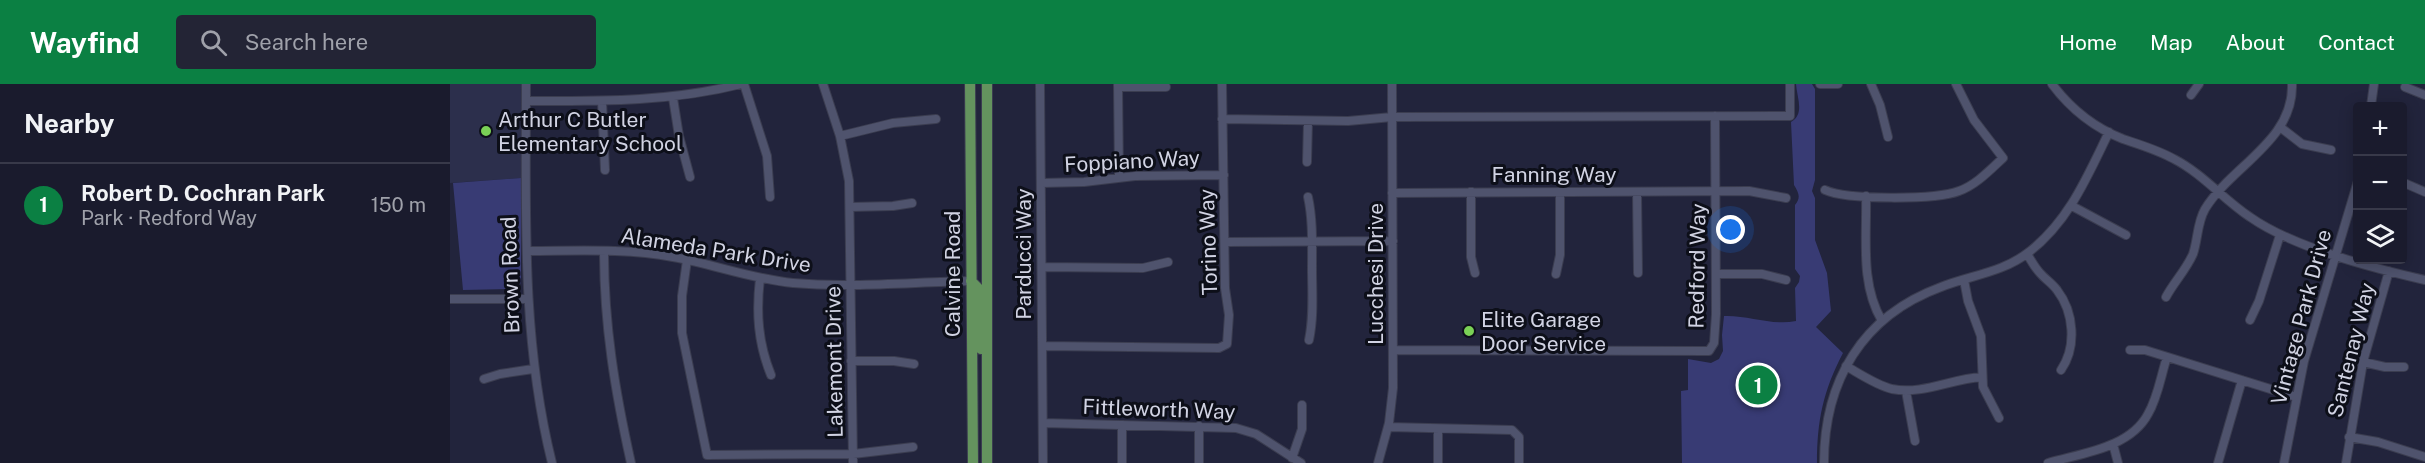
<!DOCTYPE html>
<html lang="en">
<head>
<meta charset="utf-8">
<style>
  :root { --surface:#1a1b2d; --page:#232435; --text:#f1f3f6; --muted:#9fa1aa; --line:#383949; --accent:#0b8043 }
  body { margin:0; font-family:"Public Sans",sans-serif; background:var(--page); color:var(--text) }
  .controls { position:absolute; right:18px; top:18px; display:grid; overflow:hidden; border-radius:6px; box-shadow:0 3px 15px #0003 }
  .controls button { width:54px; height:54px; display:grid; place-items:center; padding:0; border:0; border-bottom:2px solid var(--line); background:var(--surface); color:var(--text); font:30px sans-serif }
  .you { position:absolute; left:1281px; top:146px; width:21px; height:21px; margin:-15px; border:4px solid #fff; border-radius:50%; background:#1a73e8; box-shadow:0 0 0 9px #1a73e833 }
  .badge { display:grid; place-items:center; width:39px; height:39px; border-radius:50%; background:var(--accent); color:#fff; font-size:20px; font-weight:700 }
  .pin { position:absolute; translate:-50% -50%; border:3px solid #fff; box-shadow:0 2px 6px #0006 }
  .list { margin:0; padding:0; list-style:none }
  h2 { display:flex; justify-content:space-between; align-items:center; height:78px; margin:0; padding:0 24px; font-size:26px }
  h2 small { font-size:20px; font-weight:400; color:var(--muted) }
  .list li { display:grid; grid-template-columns:39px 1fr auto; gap:18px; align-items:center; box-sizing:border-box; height:84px; padding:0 24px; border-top:2px solid var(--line) }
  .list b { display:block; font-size:22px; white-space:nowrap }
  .list p { margin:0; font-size:20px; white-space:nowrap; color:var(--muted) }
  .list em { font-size:20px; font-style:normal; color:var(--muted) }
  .icon { flex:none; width:33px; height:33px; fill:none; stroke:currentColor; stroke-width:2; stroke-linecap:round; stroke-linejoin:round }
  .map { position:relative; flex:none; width:1975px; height:379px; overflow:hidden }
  header { display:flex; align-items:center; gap:36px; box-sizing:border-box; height:84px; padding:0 30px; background:var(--accent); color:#fff }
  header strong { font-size:28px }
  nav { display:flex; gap:33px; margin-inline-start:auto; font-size:21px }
  .search { width:420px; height:54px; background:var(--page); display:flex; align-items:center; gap:15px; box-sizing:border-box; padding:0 21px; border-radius:6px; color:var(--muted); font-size:22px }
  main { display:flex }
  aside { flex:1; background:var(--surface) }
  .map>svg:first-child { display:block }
  .built { fill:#2c2f4c }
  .green { fill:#383b74 }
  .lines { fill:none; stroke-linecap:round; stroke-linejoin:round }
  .minor-casing { stroke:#3b3d50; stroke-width:10 }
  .major-casing { stroke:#3b3d50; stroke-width:12 }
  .minor { stroke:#4f536d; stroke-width:8 }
  .major { stroke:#64935e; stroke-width:10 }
  .poi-dot { fill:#7ad156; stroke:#0d0f19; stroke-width:2 }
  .labels { text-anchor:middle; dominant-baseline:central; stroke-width:6; stroke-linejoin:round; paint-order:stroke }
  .poi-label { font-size:21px; fill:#d1d3e3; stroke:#0d0f19; text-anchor:start }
  .street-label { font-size:21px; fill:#d1d3e3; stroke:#0d0f19 }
</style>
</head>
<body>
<header>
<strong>Wayfind</strong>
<div class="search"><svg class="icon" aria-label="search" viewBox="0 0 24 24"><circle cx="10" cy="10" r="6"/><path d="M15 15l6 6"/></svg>Search here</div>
<nav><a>Home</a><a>Map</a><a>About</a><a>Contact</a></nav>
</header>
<main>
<aside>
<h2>Nearby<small></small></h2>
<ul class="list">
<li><span class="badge">1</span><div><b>Robert D. Cochran Park</b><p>Park · Redford Way</p></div><em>150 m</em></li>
</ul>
</aside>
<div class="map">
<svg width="1975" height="379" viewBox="0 0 1975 379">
  <rect width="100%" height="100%" fill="#22243c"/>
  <path class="built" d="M0,0H71V94L0,99Z"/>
  <path class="green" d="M1346,0H1362L1365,5V96L1362,107L1365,114V156L1377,189L1381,227L1366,243L1393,269C1373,307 1367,337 1367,379H1232L1231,307L1238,306V275L1261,279L1269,275L1273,267L1272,251L1274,232C1298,231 1322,242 1346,237L1345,204L1349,198L1350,192L1345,185V121C1351,114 1349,109 1344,101L1341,38C1355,30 1347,14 1346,0Z
    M71,94V199L63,205L13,206L3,99Z"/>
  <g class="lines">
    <g class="minor-casing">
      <path id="minor" d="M76,0C76,127 71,255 102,379
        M294,0L317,72L320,113
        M373,0L390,52L399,97L403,379
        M590,0L593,379
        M668,0L669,93
        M1370,0H1388
        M1421,0L1430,21L1438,53
        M1602,0C1620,24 1645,44 1673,55C1691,61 1708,66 1724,75C1753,90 1773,115 1800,133C1844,164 1922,184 1975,196
        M668,3H716
        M1955,3L1975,11
        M1741,11L1749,0
        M223,14L229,52L240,93
        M76,17C149,17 220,18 291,0
        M152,17L155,86
        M1921,22L1924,0
        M772,35L898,37L942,33L1340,32V0
        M1830,43L1852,60L1881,66
        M390,52L443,39L486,35
        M857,78L858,37
        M1952,98L1975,108
        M591,99L634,98L685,92L774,91
        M1375,106C1396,116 1486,116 1509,107C1526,101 1540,86 1553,74L1524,36L1506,0
        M1021,108V173L1025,189
        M1187,108L1188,189
        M942,109L1299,107L1336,114
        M1416,112C1417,154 1410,200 1432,237
        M858,113C863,136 862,160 862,184C862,208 864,232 859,256
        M1622,122L1676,151
        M400,123L443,122L462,119
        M776,158L943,157
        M77,167C125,167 175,164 223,173C263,180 302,195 343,199C402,204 462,198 521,197
        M154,167C154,241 165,307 181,379
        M1577,170C1581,176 1585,184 1590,189C1595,195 1602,199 1607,206C1624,228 1627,263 1611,286
        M237,176L232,212V249L257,371L403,370L463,363
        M592,183L693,184L718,178
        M1106,190L1110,171V108
        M1266,190H1312L1336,196
        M310,194C306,229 308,259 321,291
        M1514,196L1518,217L1531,252L1533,303L1549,334
        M1716,213C1724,198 1736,186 1743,170C1748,155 1747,139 1755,125C1781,82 1844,57 1842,0
        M0,215H77
        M1800,236L1809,217L1830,151
        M592,262L769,264L777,260L779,231L775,204L772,0
        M943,266L1259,267L1264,259L1266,230L1265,32
        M1680,266H1695L1846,313
        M401,277H444L464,280
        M1913,278L1935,283H1954
        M1396,282C1410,290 1426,301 1442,305C1472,311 1501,295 1531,293
        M34,295L50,290L83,285
        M1456,307L1465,357
        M593,339L786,344L806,350L851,379
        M672,341V379
        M749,342V379
        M938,343L1062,346L1069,353V379
        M1899,353L1928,358L1975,373
        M1663,360L1668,379
        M842,374L852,345V321
        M928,379L939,339L943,304L942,0
        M988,379V345
        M1374,379C1374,297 1412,232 1491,203C1521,191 1552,189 1579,168C1619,137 1637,93 1659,48
        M1598,379C1632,369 1680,364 1698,330C1708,313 1711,291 1717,273
        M1768,379L1792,296
        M1834,379L1854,277L1908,97
        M1896,379L1913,278L1939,187"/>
    </g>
    <g class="major-casing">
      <path id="major" d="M520,0L523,379
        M537,0V379
        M521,197L529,205L531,265"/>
    </g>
    <use href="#minor" class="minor"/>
    <use href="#major" class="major"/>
  </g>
  <g class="poi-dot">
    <circle cx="36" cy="47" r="6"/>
    <circle cx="1019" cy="247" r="6"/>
  </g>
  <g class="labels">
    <g class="poi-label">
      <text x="48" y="35">Arthur C Butler<tspan x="48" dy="24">Elementary School</tspan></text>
      <text x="1031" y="235">Elite Garage<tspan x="1031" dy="24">Door Service</tspan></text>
    </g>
    <g class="street-label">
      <text transform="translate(682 77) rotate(-3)">Foppiano Way</text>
      <text x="1104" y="90">Fanning Way</text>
      <text transform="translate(758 158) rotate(-92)">Torino Way</text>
      <text transform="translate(266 166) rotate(9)">Alameda Park Drive</text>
      <text transform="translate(573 170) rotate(-90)">Parducci Way</text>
      <text transform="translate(1247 182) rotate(-89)">Redford Way</text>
      <text transform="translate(502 190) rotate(-90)">Calvine Road</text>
      <text transform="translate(925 190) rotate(-90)">Lucchesi Drive</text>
      <text transform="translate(60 191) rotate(-92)">Brown Road</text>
      <text transform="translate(1851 233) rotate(-75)">Vintage Park Drive</text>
      <text transform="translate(1901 266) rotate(-76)">Santenay Way</text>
      <text transform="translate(384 278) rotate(-91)">Lakemont Drive</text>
      <text transform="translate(709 325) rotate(2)">Fittleworth Way</text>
    </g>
  </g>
</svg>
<div class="controls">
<button>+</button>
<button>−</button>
<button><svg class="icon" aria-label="layers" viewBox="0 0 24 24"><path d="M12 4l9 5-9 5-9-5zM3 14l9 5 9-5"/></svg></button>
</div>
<div class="you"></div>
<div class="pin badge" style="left:1308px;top:301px">1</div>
</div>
</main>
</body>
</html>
